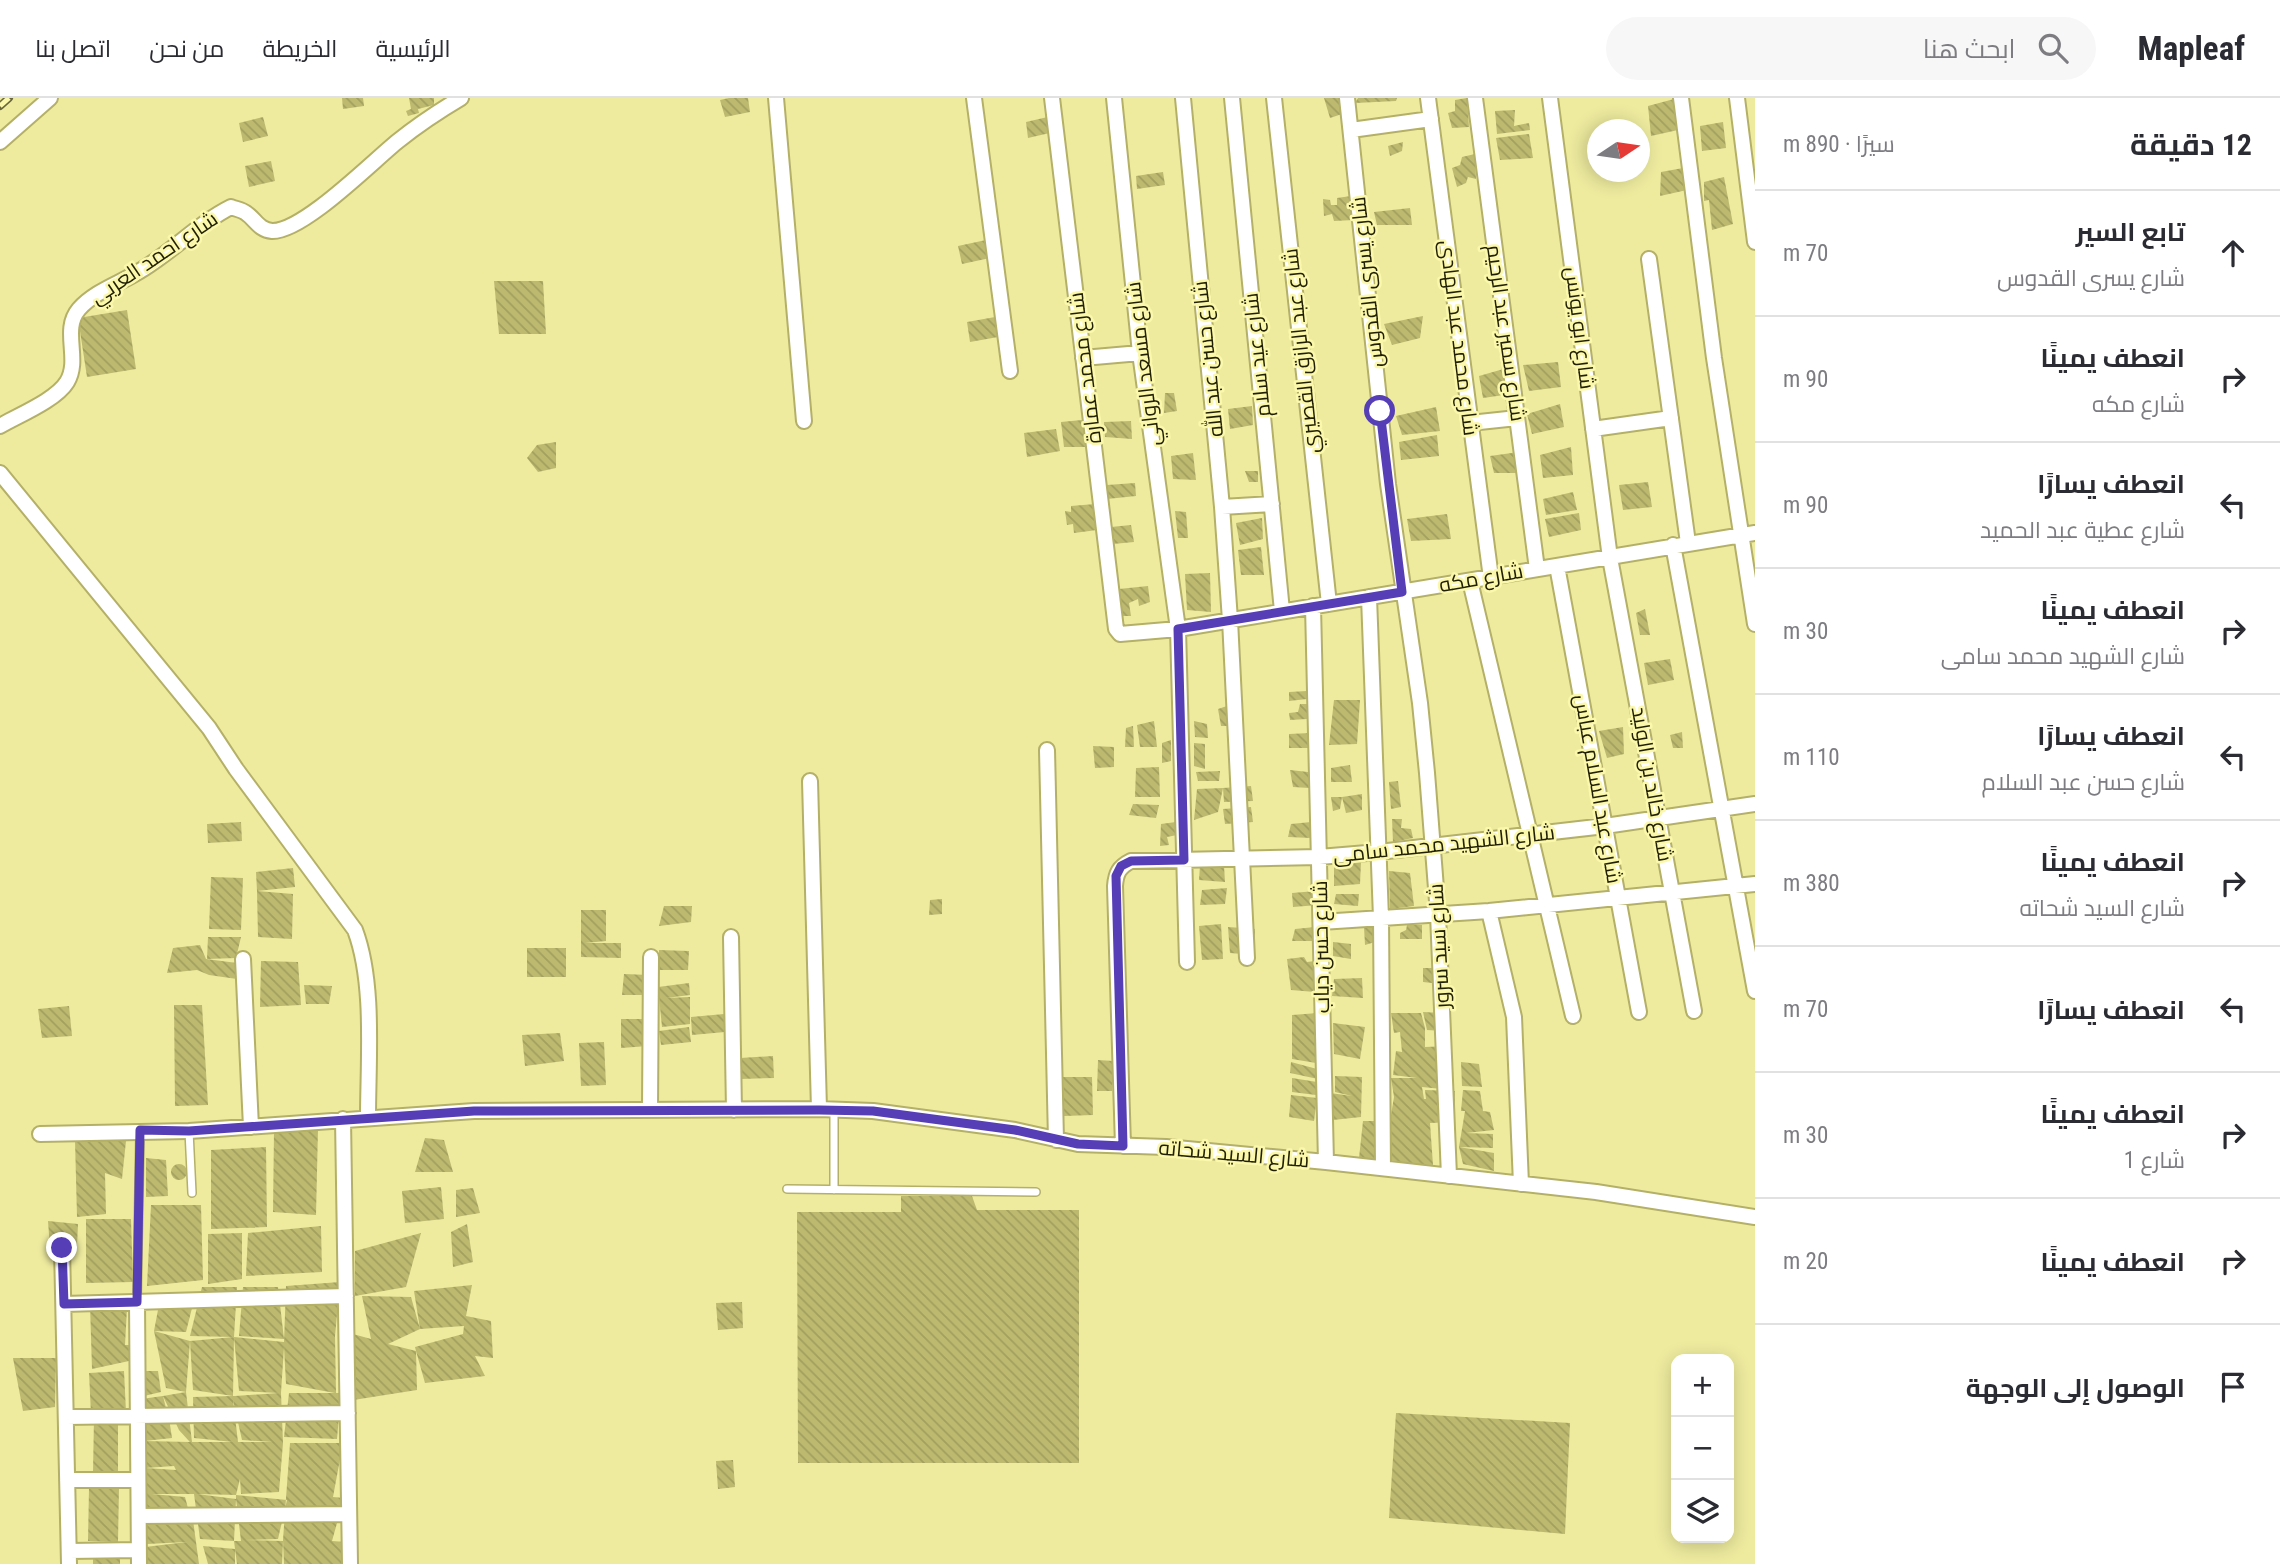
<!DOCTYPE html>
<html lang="ar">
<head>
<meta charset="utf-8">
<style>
  :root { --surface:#fff; --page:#f7f7f7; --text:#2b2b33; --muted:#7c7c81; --line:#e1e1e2 }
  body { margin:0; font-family:"Roboto Condensed",Cairo,sans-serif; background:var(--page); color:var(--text); direction:rtl }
  .controls { position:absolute; right:21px; bottom:21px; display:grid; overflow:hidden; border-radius:14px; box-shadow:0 4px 18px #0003 }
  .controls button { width:63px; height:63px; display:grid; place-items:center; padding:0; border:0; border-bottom:2px solid var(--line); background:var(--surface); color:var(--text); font:35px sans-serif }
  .compass { position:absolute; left:1587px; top:21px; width:63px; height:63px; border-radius:50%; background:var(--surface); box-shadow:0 4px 18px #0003; rotate:77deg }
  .stop { position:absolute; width:21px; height:21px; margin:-16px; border:5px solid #553eb6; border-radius:50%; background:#fff }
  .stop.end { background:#553eb6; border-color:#fff; box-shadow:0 2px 7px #0008 }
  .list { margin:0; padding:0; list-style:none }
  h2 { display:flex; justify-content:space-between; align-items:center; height:91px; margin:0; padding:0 28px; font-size:30px }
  h2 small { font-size:23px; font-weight:400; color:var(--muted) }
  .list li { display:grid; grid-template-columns:46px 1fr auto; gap:21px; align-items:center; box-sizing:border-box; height:126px; padding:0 28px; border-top:2px solid var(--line) }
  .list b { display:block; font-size:26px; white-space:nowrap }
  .list p { margin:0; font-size:23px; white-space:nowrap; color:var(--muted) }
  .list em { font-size:23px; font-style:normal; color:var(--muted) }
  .icon { flex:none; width:38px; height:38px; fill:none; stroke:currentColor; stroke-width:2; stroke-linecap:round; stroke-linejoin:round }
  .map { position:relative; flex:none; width:1755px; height:1466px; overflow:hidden; direction:ltr }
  header { display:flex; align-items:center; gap:42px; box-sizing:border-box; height:98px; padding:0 35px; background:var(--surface); border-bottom:2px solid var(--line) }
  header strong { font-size:33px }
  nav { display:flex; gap:38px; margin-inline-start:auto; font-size:24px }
  .search { width:490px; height:63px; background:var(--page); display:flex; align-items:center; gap:18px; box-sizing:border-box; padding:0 24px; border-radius:38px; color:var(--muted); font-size:26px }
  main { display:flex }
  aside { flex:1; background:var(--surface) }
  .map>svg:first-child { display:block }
  .building { fill:url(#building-back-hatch); fill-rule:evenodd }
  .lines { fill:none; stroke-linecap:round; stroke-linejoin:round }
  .service-casing { stroke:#b4b067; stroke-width:10 }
  .minor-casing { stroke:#b4b067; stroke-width:18 }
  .service { stroke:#fff; stroke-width:7 }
  .minor { stroke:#fff; stroke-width:14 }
  .rail-casing { stroke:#696739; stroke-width:8 }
  .rail { stroke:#fbf8ac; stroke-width:5; stroke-dasharray:16; stroke-linecap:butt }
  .route { stroke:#553eb6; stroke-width:9 }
  .labels { text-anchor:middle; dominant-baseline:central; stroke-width:5; stroke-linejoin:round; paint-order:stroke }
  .street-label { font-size:21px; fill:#211f01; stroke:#fbf8ac }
</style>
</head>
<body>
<header>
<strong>Mapleaf</strong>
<div class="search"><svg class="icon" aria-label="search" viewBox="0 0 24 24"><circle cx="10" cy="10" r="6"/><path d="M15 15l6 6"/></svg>ابحث هنا</div>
<nav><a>الرئيسية</a><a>الخريطة</a><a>من نحن</a><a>اتصل بنا</a></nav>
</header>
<main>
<aside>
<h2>12 دقيقة<small>سيرًا · 890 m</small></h2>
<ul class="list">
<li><svg class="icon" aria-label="ahead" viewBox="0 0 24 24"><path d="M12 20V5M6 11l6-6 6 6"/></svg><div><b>تابع السير</b><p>شارع يسرى القدوس</p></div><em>70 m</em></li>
<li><svg class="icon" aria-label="right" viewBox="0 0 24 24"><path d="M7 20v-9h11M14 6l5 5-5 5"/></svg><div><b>انعطف يمينًا</b><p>شارع مكه</p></div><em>90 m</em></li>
<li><svg class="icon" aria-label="left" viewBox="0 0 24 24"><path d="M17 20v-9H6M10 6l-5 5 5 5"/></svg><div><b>انعطف يسارًا</b><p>شارع عطية عبد الحميد</p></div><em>90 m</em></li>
<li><svg class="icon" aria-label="right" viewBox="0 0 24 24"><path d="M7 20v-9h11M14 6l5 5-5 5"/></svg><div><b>انعطف يمينًا</b><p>شارع الشهيد محمد سامى</p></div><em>30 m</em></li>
<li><svg class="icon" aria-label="left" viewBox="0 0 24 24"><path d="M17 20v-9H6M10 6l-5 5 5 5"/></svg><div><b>انعطف يسارًا</b><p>شارع حسن عبد السلام</p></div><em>110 m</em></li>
<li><svg class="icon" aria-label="right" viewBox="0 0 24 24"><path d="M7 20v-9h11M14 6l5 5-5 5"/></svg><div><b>انعطف يمينًا</b><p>شارع السيد شحاته</p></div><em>380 m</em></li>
<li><svg class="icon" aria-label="left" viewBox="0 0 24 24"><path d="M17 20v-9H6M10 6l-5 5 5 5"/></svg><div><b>انعطف يسارًا</b></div><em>70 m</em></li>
<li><svg class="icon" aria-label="right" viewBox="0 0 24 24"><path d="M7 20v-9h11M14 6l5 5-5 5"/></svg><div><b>انعطف يمينًا</b><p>شارع 1</p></div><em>30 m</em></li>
<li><svg class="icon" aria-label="right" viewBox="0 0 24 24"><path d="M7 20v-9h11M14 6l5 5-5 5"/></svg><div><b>انعطف يمينًا</b></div><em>20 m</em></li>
<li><svg class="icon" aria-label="arrive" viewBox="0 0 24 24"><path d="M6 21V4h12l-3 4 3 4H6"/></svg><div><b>الوصول إلى الوجهة</b></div></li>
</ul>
</aside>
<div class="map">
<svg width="1755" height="1466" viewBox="0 0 1755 1466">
  <defs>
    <pattern id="building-back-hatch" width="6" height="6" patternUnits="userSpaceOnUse" patternTransform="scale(1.75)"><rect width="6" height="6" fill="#bdba70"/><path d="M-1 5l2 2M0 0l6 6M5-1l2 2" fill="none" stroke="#a29f5f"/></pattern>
  </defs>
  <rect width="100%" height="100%" fill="#eeeb9f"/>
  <path class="building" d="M342,0H363L364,8L343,11Z
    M409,0H434V7L418,11L419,15L408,18L406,13L411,11Z
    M729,0H748L750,14L725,19L720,2Z
    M1324,0H1341L1342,16L1330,20Z
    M1358,0H1397L1396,3L1355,5Z
    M1467,0L1469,29L1452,30L1448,15L1455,13V2Z
    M1674,1L1678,32L1651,38L1648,8Z
    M1515,12L1514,28L1529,25L1530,32L1497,36L1495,13Z
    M1052,18L1054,34L1028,40L1026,24Z
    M263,19L268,38L243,44L239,25Z
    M1723,24L1726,50L1702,53L1700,28Z
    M1529,36L1533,60L1500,62L1496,40Z
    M1403,44L1402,53L1390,58L1388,48Z
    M1475,56L1476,81L1468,79L1466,85L1457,89L1452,70L1460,67L1462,59Z
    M271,63L275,83L249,89L245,68Z
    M1683,70L1687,92L1660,98L1661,74Z
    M1163,74L1165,87L1137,91L1136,78Z
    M1724,79L1733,126L1712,132L1709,102L1704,103V84Z
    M1351,98L1354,122L1334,123L1332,116L1324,118L1323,101L1330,102L1331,107H1337V100Z
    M1410,110L1412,127H1377L1374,114Z
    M986,142L990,160L962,166L958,148Z
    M494,183H543L546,236H499Z
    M127,212L136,271L87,279L78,220Z
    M1423,218L1420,240L1392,247L1384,226Z
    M995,219L998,239L970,244L967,224Z
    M1558,264L1561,289L1529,293L1523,267Z
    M1507,270L1511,296L1483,300L1479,278Z
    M1165,295H1174L1177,313L1164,315Z
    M1560,306L1564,329L1532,336L1527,316Z
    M1252,308L1253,327L1230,331L1228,311Z
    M1436,309L1440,333L1402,337L1396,318Z
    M1082,322L1087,349H1064L1061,324Z
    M1131,323L1132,341L1105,339L1104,324Z
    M1056,331L1060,353L1027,359L1024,335Z
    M1437,337L1439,358L1401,362L1399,344Z
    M556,344V370L538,374L527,360L537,347Z
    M1571,349L1573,377L1543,380L1540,357Z
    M1519,354L1522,375H1494L1490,358Z
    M1193,355L1196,382L1173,381L1171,358Z
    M1245,373H1258V384H1249Z
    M1648,384L1652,409L1623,412L1619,387Z
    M1135,385L1136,398L1107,401V387Z
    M1573,394L1577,412L1546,417L1543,401Z
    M1095,406L1097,432L1074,435L1073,426L1067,427L1065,413L1071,414V408Z
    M1175,413L1186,414L1188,440H1178Z
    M1579,415L1581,432L1549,439L1545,421Z
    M1447,416L1451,441L1411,443L1407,421Z
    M1262,420L1263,441L1240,447L1236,425Z
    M1131,427L1134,444L1113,446L1111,429Z
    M1261,449L1264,477H1241L1238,452Z
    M1210,475L1211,514L1187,512L1185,476Z
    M1148,488L1150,504L1139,508L1138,501L1129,505L1131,518H1121L1119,491Z
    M1645,511L1650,537H1640L1636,515Z
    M1670,561L1674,582L1648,587L1644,565Z
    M1307,593V601L1289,603V594Z
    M1334,602H1360L1357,646L1329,647Z
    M1300,606H1308L1307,621L1290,622L1289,615L1298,614Z
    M1227,608L1229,628H1221L1218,611Z
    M1154,623L1157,649H1140L1137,627Z
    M1194,623L1207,626L1208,640L1195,639Z
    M1133,628L1134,649H1125L1126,630Z
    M1623,629L1624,656L1607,660L1599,633Z
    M1682,634L1683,650H1673L1670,637Z
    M1310,635L1311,650H1289V636Z
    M1171,642V663L1162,665V645Z
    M1194,645L1205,646V671L1194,668Z
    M1093,648L1114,649V669L1095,670Z
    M1350,667L1352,684H1331V670Z
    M1159,669L1160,699H1135L1136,670Z
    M1290,672L1308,674L1309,690L1293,689Z
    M1220,673L1219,683H1198L1196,674Z
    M1398,683L1401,709L1391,711L1389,684Z
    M1251,688L1253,703L1224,704L1223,690Z
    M1223,690L1218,714L1194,722L1197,691Z
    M1362,696V712L1346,715L1342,699L1340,711L1333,713L1331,699H1342Z
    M1133,706L1159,707L1156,720L1129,717Z
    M1251,709L1253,724L1225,726L1223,711Z
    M1392,721H1402L1401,730L1411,731L1413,740L1393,744Z
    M241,724L242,743L208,745L207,726Z
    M1176,724L1177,737L1167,739L1169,747L1160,748L1161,726Z
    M1311,724V740L1288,739L1291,726Z
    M1334,764H1361L1360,786L1334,788Z
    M1200,767L1224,768L1225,784L1199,782Z
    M293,770L295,789L257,793L256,774Z
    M1389,773L1410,775L1414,808L1390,811Z
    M211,779L243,780L241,832L209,831Z
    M1227,790L1225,806L1200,807L1202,792Z
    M257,793L293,796L292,841L258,839Z
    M1316,793L1318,807L1293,809L1292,795Z
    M1336,796H1359L1358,808L1334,806Z
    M942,801V816L929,817L930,802Z
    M664,808H692L691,824L659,828Z
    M581,812H606V843L585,845H621V860L581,859Z
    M1221,826L1223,861L1202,862L1199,828Z
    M1376,827L1375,844L1365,847L1364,829Z
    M1407,827H1422V841H1400V835L1406,832Z
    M1228,829L1255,831V857L1230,855Z
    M1315,829L1313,843H1292L1295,831Z
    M208,839H241L236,860L207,861Z
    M1333,844L1351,846V861L1333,858Z
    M200,847L206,861L237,865V881L209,877L197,872L167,875L173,850Z
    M527,850H566V879H527Z
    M659,852L689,853L688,872H659Z
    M1304,859L1307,864L1315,863V894L1291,892L1287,861Z
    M261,863L298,864L301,907L260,909Z
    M1423,870H1433L1432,885L1423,884Z
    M624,876L649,877L648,897H622Z
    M1362,880L1363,900L1332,898L1334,881Z
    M689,885L690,897L666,900L690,899V926L662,929L658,889Z
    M304,887L332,888L329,906H306Z
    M174,907H202L208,1007L175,1008Z
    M69,908L72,938L42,940L38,911Z
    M1423,914L1442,915L1443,933L1427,932Z
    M1318,915L1316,965L1292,961V917Z
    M1391,915H1421L1425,930V949L1450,948L1452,992L1422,989L1424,1001H1426L1425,992L1455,993V1024L1430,1025L1433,1067L1391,1065L1359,1060L1363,1023H1390L1394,999L1391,980H1417L1393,977L1396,953L1402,954L1400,934L1394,935Z
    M724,916L725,934L692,937L691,919Z
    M621,921H648V948L621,950Z
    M1333,925L1365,929L1360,961L1334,956Z
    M689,929L691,944L661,947L659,933Z
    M560,935L564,963L525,968L522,937Z
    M604,944L606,987L581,988L579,945Z
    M773,958L774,980L741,981L740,960Z
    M1098,962L1113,963L1112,993H1097Z
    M1291,964L1317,971L1318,981L1290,975Z
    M1461,964L1479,966L1482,989L1462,988Z
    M1335,978L1362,979L1361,1019L1333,1022L1330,995L1352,998L1335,994Z
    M1063,979H1092L1093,1017L1064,1018Z
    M1292,980L1317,984L1316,997L1292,994Z
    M1463,992L1480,993L1483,1013L1490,1014L1494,1032L1466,1035L1493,1036V1050L1459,1049L1494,1055V1073L1463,1066L1459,1049L1465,1013H1461Z
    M1291,997L1317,1000L1314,1023L1289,1019Z
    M318,1031L316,1117L273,1114L274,1033Z
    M425,1040L444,1042L453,1074H415Z
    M75,1042L126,1043L122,1081L105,1075L106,1116L77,1119Z
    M266,1049L267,1129L211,1131V1052Z
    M146,1060L166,1062L168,1098L146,1099Z
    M171 1074a8 8 0 1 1 16 0a8 8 0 1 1-16 0Z
    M441,1089L444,1121L405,1125L402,1093Z
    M473,1090L480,1115L456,1119V1092Z
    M901,1098H972L977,1112H1079V1365H798L797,1114H901Z
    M151,1107H201L203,1182L147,1188Z
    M86,1121H131L133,1184L86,1185Z
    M48,1123L78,1126L77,1148L50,1150Z
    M467,1126L473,1164L453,1169L451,1134Z
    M321,1128L322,1174L246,1178L248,1135Z
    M242,1135V1181L208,1186V1136Z
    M421,1135L406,1189L355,1198V1153Z
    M340,1184L335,1238L336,1295H341L337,1341L284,1339L289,1295H335L286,1286L284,1249L281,1295L283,1345L279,1394L241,1396L240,1381L236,1397L197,1396L236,1401V1397L287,1402L278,1441L244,1442L283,1443L282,1466H237L235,1451V1466H208L203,1448L235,1451L234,1443L200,1441L194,1396H152L185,1399L189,1414L144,1415L145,1370L176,1372L174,1368L145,1370L143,1318L169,1320L172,1340L144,1343L190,1344L179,1332L163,1298L186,1294L192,1344H233L194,1340L193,1299L233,1298H235L279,1295L239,1293L234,1239L233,1298L193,1292L190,1243L234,1239L190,1238L202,1189H237L234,1239L284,1244L286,1188ZM233,1302L242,1342L273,1344H238ZM236,1401L241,1443H234Z
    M472,1187L466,1218L491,1223L493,1260L475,1258L485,1278L425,1285L416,1253L417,1292L347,1303L353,1236L371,1241L362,1198L411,1199L420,1231L414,1193ZM464,1228L463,1236L415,1249L416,1253L388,1246L420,1231Z
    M243,1189H278L284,1241L239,1238Z
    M196,1194L186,1234L154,1233L161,1196Z
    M742,1204L743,1230L718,1232L716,1205Z
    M90,1207L127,1210L125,1247H130L129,1263L92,1271Z
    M154,1233L190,1243L186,1294L166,1290Z
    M13,1260H56L55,1309L23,1313Z
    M124,1273L126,1314L91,1316L89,1275Z
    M141,1273H158L161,1294L144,1298Z
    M163,1298L167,1314H145L141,1301Z
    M1396,1315L1570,1325L1565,1436L1389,1420Z
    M94,1319H118V1375H93Z
    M290,1345H343L333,1399L344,1400L332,1443L346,1444L341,1466H284L283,1442Z
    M733,1362L735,1389L718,1391L716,1363Z
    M89,1390H119L118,1444L88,1443Z
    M143,1420L193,1422L199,1466H146L145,1449L187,1444L147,1446Z
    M93,1455H120V1466H93Z"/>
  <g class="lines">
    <g class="service-casing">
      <path id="service" d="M834,1012V1092
        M189,1033L192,1095
        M787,1091L1036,1094
        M137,1204L140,1033"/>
    </g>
    <g class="minor-casing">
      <path id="minor" d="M776,0L804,323
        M974,0L1010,273
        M1052,0L1116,531L1120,536L1178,531L1755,435
        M1114,0L1140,255L1178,531L1187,864
        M1183,0L1222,409L1230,522L1247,860
        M1232,0L1282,513
        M1274,0L1329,506
        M1347,0L1388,386L1420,605L1427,675L1438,816L1449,1078
        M1428,0L1491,480
        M1475,0L1537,471
        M1550,0L1610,460L1694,913
        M1681,0L1714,260L1755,526
        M1737,0L1755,144
        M1351,32L1431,21
        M0,44L50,0
        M1649,161L1688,445
        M1083,260L1140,255
        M1470,325L1517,320
        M0,328C19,317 56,302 67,284C81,261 61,232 79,211C96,192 122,185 143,171C174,152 199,125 231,109C236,111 242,112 246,115C256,122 259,132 272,133C303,134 373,63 398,43C418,27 439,13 461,0
        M1593,331L1671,320
        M0,375L209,630L236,671L355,832C375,885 368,962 368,1019
        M1222,409L1272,406
        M1673,447L1755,893
        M1557,468L1639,914
        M1470,483L1573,918
        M1369,499L1381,820L1383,1070
        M1313,508L1326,1064
        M1047,652L1056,1042
        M810,683L819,1011
        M1489,813L1514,919L1521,1086
        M1321,824L1489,813L1755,786
        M731,839L734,1012
        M243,861L251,1029
        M650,1012L651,859
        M343,1021L350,1466
        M40,1036L189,1033L474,1013L819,1011L873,1013L1015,1032L1078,1046L1166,1049L1326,1064L1596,1094L1755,1119
        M1123,1048L1115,788C1116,775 1119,769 1131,763L1319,759L1379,754L1605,728L1755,706
        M62,1150L69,1466
        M137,1204L139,1466
        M64,1206L346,1198
        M66,1319L348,1315
        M67,1382H138
        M139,1418L349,1416
        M69,1453L139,1452"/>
    </g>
    <use href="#service" class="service"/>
    <use href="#minor" class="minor"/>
    <g class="rail-casing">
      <path id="rail" d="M0,8L9,0"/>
    </g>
    <use href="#rail" class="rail"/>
  </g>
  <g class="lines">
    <path class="route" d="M62,1150L64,1206L137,1204L140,1032L189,1033L474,1013L819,1012L873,1013L1015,1032L1078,1046L1123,1048L1116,778L1121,768L1131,763L1184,762L1178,531L1402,494L1380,313"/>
  </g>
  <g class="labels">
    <g class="street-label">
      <text transform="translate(154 160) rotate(-34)">شارع احمد العربي</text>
      <text transform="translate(1367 184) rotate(-96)">شارع يسرى القدوس</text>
      <text transform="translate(1580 230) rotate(83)">شارع ابو يونس</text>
      <text transform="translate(1506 235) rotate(82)">شارع سمير عبد الرحيم</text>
      <text transform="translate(1459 240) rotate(83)">شارع محمد عبد الهادى</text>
      <text transform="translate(1301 253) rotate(-96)">شارع عبد الرازق القصيري</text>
      <text transform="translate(1257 257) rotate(-96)">شارع عيد سلام</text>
      <text transform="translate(1208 261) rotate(-96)">شارع حسن عبد الله</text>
      <text transform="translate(1143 266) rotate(-97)">شارع مسعد الرواني</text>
      <text transform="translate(1085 270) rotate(-97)">شارع محمد عمارة</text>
      <text transform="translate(1481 480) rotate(-10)">شارع مكه</text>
      <text transform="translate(1652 686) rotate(80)">شارع خالد بن الوليد</text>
      <text transform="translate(1598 691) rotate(80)">شارع عبد السلام عباس</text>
      <text transform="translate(1444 746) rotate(-6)">شارع الشهيد محمد سامى</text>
      <text transform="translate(1439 848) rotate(-93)">شارع سيد سرور</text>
      <text transform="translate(1321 849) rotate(-91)">شارع حسن دياب</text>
      <text transform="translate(1234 1056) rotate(5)">شارع السيد شحاته</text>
    </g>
  </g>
</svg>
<div class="controls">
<button>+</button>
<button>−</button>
<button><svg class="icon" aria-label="layers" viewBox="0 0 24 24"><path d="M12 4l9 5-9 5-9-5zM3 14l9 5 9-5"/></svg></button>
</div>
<svg class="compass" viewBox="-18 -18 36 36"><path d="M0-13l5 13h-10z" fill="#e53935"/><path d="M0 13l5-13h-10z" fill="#7c7c81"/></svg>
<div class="stop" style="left:1380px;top:313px"></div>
<div class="stop end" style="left:62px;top:1150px"></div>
</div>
</main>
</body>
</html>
